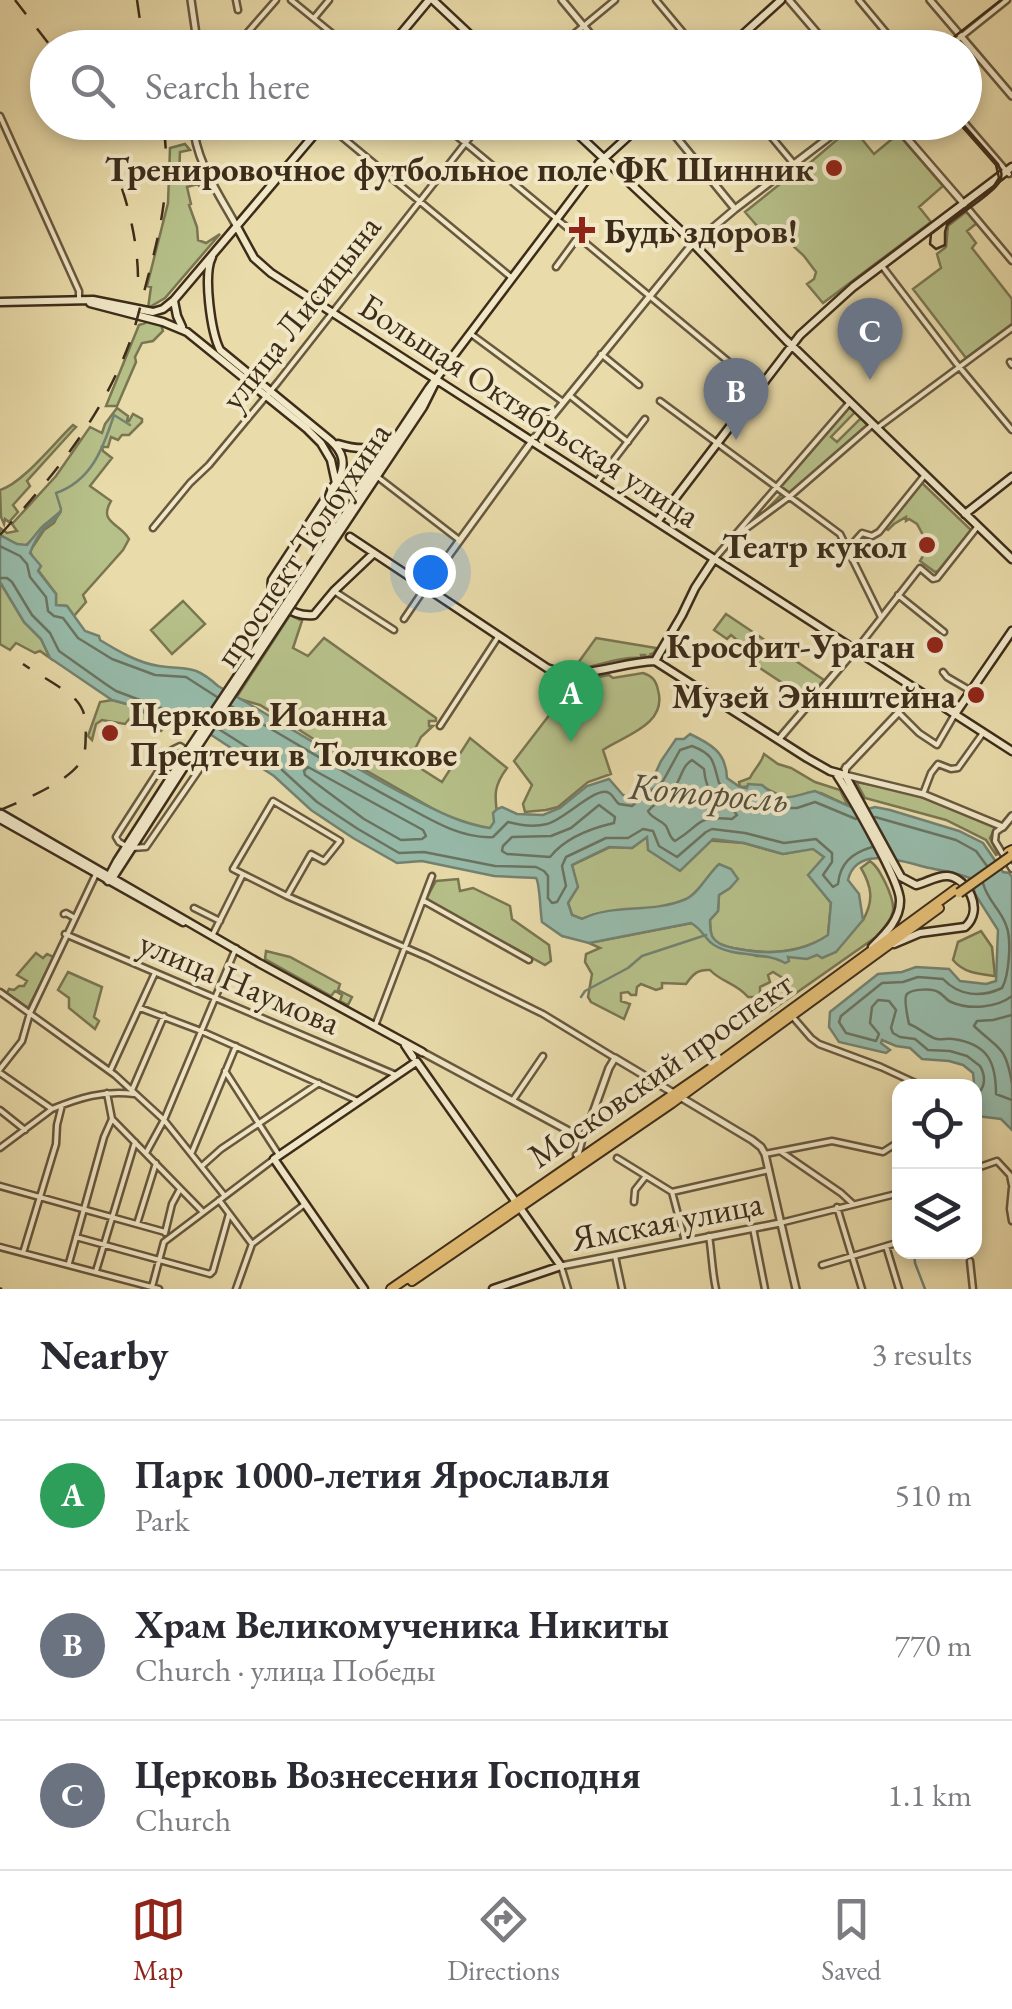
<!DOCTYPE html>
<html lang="en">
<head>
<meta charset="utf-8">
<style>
  :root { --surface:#fff; --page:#f7f7f7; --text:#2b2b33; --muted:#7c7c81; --line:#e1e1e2; --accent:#8f2418 }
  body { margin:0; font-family:"EB Garamond",serif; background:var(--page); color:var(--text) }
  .controls { position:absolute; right:30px; bottom:30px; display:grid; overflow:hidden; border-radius:20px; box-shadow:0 5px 15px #0003 }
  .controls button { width:90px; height:90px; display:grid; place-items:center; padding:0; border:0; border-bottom:2px solid var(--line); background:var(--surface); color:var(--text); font:50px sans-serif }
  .you { position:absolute; left:430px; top:572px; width:35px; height:35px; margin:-25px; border:8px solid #fff; border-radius:50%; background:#1a73e8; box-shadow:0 0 0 15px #1a73e833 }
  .badge { display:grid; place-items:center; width:65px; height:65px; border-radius:50%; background:var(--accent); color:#fff; font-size:32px; font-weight:700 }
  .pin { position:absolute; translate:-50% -82px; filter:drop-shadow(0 2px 5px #0008) }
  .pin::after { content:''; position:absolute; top:52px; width:35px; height:30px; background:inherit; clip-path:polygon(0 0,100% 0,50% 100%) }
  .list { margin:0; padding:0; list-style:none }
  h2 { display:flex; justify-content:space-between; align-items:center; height:130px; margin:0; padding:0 40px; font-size:42px }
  h2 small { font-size:32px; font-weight:400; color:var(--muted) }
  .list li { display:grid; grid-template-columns:65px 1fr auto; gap:30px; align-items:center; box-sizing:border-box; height:150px; padding:0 40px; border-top:2px solid var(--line) }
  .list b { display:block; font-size:38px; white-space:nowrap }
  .list p { margin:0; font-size:32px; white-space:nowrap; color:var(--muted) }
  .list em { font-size:32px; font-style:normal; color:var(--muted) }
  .icon { flex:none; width:55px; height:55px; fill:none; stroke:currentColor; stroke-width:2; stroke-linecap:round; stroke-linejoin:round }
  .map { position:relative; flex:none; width:1012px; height:1289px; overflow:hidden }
  .search { position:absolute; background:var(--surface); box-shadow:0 5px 15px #0003; left:30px; right:30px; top:30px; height:110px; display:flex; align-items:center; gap:25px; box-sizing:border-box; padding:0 35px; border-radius:55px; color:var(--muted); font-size:38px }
  .sheet { height:580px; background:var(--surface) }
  nav { display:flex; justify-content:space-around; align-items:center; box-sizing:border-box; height:140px; border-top:2px solid var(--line); background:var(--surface); font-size:28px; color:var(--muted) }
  nav a { display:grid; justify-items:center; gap:5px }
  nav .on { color:var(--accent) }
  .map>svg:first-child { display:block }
  .green { fill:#b6c089; stroke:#7a7652; stroke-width:2.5 }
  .water { fill:#97bbab; stroke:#738271; stroke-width:2.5; fill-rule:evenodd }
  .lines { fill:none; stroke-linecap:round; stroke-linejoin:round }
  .shore { stroke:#6a7462; stroke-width:2.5 }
  .stream { stroke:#738271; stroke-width:2.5 }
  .minor-casing { stroke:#68583e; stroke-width:9 }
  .tertiary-casing { stroke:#68583e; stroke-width:10 }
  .secondary-casing { stroke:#3d2c1a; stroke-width:11 }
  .primary-casing { stroke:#3d2c1a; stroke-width:12 }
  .minor { stroke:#f1e8c8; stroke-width:4 }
  .tertiary { stroke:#f1e8c8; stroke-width:5 }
  .secondary { stroke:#f1e8c8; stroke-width:6 }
  .primary { stroke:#e4be75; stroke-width:8 }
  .tram { stroke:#3d2c1a; stroke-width:2.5 }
  .rail { stroke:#3d2c1a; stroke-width:2.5; stroke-dasharray:18 18; stroke-linecap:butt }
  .secondary-bridge-casing { stroke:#3d2c1a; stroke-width:11; stroke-linecap:butt }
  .primary-bridge-casing { stroke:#3d2c1a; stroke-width:12; stroke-linecap:butt }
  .secondary-bridge { stroke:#f1e8c8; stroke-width:6 }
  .primary-bridge { stroke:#e4be75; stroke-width:8 }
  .poi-dot { fill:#8f2418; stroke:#f1e8c8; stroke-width:4 }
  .labels { text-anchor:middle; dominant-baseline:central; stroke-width:8; stroke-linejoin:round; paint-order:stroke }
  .poi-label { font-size:35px; font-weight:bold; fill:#3d2c1a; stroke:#f1e8c8; text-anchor:end }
  .street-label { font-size:35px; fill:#3d2c1a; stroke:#f1e8c8 }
  .water-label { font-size:38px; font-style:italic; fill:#54503e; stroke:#f1e8c8 }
</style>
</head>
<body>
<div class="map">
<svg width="1012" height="1289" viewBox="0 0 1012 1289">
  <rect width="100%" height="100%" fill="#e9dbaa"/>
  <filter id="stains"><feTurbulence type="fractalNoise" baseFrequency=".002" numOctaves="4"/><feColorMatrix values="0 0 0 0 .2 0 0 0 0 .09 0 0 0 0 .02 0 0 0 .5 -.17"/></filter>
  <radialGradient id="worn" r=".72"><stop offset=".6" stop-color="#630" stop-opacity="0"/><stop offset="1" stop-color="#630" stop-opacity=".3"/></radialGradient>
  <path class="green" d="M852,127L874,154L898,134L943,186L919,207L931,222L823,303L807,284L814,279L816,272L804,256L774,228L765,235L745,212L795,172L797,173L805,167Z
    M185,144L190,150L180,152L179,177L197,174V170L193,167L196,165L214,193L201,189L198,184L187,187L191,204L189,205L197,227L198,240L206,243L220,234L165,298L148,308L151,287L147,286L168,203L170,148Z
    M967,211L977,223L967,231L976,243L972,248L1012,299V324L966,358L913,289L941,268L937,254L946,247L948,226Z
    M145,320L161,325L163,331L153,341L142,343L135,357L136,362L117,406H106L139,325L145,323Z
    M849,405L855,412L831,437L837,442L861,418L868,425L789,496L752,524L783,493L778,490L762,508L759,506Z
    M117,408L128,416L127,421H129L133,414L142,419V422L129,435H122L118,440L111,437L108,447H102L103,451L112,458L90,486L111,501C98,523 120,523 129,539L123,550L83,595L86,602L74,616L67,606L56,605V594L38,570L30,551L44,530L54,523L58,515L44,525L38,535L25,546L16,544L0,535V528L7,533L17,531L12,524L56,476L90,427L102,433L105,424Z
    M73,425L76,427L74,429L27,481L30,486L13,505L18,512L9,522L5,519L4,524L1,517L0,490C22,484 54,443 73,425Z
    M922,483L971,530L938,571L935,572L920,561L927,549L931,548L927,541L921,540L924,537L917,524L909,519L906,521V517L894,524L888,530L885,528Z
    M0,582L24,622L41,639L50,658L40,651L35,653L16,643L10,650L0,644Z
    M183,601L205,624L172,654L151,630Z
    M726,614L824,680L807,699L743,657L748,649L731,635L727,639L714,630Z
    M290,615L302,621L293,648L308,656L324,638L436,718V721H429V726H433L421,737L409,761L442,782L470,738L507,768C492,788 495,797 498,821L492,829L465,824L444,815L337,754L260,705L236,698Z
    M596,638L656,648L654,653L651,654L652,655L644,658L645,655H641L642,658C620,656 596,667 573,670Z
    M643,673C652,676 656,680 658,690C668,725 623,736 603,750L611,774L588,782L558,807L546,810L525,812L523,804L532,785L514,761L554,709L543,699L550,695L551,683L547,676L578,681L609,675L613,678Z
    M112,700L127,704L167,724L161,731L132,716L125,724L102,720L96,724L92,740L88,736L100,702Z
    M764,754L778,764L791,768L815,782L840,790L848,806L821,793H807L796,799L785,798L761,786L740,787L739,782L750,778C754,769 761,764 764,754Z
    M856,782C910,791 946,804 996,826L990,838L998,854L996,855L986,840L946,820L865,798Z
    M648,836L744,843L783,854L813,848L824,857L809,875L831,903L828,936C799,953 765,955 733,948C725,946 716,944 712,936C710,931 710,925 710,920L718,911L719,895L730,888C705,895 679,905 653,908C628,912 605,908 582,919L572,915L568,903L577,887L572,865L610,847L632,848Z
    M870,861C878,867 880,873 885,882C898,909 896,915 876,937L769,1012L767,1005L772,1000L774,991L784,989L786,980L773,972L768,975L770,982L760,987V997H748C736,983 721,982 710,970C698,969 693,974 686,984L662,983V988L656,990L641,984L637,987L636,995H631L628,992L621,993V1001L630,1004L624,1019L591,1002L588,997L592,974L585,962L586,954L600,948L589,943L692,923L701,929L710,942L757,956L787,957L863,920C874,901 872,887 861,868Z
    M458,879L460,891L473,888L510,906L512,919L549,945L551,961L545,965L426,899L436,881Z
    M981,931L992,947L995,976C978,974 964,973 953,960L958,942Z
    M266,951L290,957L340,984L338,990L352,997L348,1005L340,1001L342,995L335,991L331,996L265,959Z
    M36,953L43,958L47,954L54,957L28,1008L7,993L9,989L14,990L19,986H24L27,981L17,975Z
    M68,972L102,987L94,1017L99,1021L95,1029L69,1008V998L58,990Z"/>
  <path class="water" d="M61,511C57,520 52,521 45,527C39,534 33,545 30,553L41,566L38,571L56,594V605L67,606L85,631L99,636L100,640C118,651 138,663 159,666C188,670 194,664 218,686C278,720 337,758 398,791C428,806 456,823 490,828L494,822L493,813L497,809L502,807L517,814L543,815L560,808L587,786L609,779L623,795L628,797L636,791V788L655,774L661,761L676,739H684L690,734C711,744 726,752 727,778L740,787L747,788L748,784L762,785C784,805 791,796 815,791L851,807L864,810L875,807L890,810L959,831L983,843L1003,872L1009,873L1012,877V1130L1001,1119L977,1116L975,1118L977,1112L973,1073L963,1065L949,1061L922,1059L910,1048L896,1046L882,1040L881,1043L890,1050L886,1053L839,1042L829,1027L830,1012L878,974L902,972L916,967L949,969L960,981L986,984L996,981L998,930L975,894L972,879C956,872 942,871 925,867C901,861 856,845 848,880L859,894L863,920L836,952L822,958L817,955L807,959L788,957L789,961L785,963C764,951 735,958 714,945C705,939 702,929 691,923L589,943L562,936L542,922C540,911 540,883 536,878L494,876L422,861L397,863L353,838L311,810L274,776L196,725H189V722L167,721L127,704L112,700L50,658L41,639L24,622L0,582V535L17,544L27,545L41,528ZM647,837L648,850L680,871L713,839L744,843L783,854L813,849L824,857L808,875L831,903L828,935C800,954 765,955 733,948C725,946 716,944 712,936C710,931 710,925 710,920L718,911L719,895L730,888L738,879L731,869L719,864C708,874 698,894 686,899C651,914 614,903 582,919L572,915L568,903L578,887L572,865L609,847L632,848Z"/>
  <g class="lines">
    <path class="shore" d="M0,546L20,556L27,564L30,577L46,597L48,611L54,616L63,618L78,638L112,659L155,675L186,677L217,697
      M0,578H7L12,582L32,615L50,633L59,651L107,685L116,691L169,711L203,718
      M231,706C288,738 342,772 400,803C428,818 460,839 493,837L508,822C519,825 535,827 547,824C564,820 597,785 609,793C613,795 615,801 619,804L632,806L663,781L680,750L692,746C715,755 713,762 719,783C731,795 740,800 756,795L784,808H797L815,802L856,819
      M217,728L280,768L317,802L358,829L399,853L424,852L495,866L536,867L544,871L548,876V898L552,903L557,902L566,886L562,866L566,857L606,838H628L643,829L653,831L659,846L677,857L706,832L712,829L745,833L784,843L816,839L832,853V862L823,875L833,887L838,884C840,863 852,853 872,847
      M692,760L704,769C707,802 722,795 737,815L732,819C695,815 702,825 675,841C669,837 670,833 666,826C660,819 652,819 648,811C656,802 666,797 674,788C682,778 681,767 692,760Z
      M308,767L423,830L426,836L422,839L401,840L364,819L305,775L304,771Z
      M599,805L615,817L614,823C592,828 565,838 550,857L507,854L502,851L503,846L512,837L551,836L571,828Z
      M875,817L956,840L976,851L987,866
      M1012,996C997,1008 969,1010 951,1002C946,1000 943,994 938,992C932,988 912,989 907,994C903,998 908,1019 909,1024C920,1028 928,1037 937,1039C942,1040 947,1038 953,1039C988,1044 996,1062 996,1094L1012,1100
      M1012,1015L993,1020L977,1021L974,1026C999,1050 1005,1044 1012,1083
      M974,1096C986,1090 986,1076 980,1066L967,1056L950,1051L928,1050L915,1039L900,1037L893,1033L891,1028L896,1010L889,1001L878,1000L872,1007L870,1023L879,1034L876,1041L846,1033L839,1022L841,1016L882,983L903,982L918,977L943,979C959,996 981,998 1002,988C1009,976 1012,939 1006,925C1001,910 987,900 983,883"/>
    <path class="stream" d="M60,513L61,509L56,493C91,481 103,449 114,415L130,425
      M581,997L585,991L628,968L642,956L706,935
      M914,1252L915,1263L925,1289"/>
    <g class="minor-casing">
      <path id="minor" d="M236,0L238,10
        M291,0L350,48
        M656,0L696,48
        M859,0L899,48
        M314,18L329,0
        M234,48L276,0
        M557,48L615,0
        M947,48L1007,0
        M0,116L79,291V299
        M324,122L512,278
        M440,122L759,387
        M759,122L794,164
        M964,122L1009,174
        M964,204L1012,261
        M882,266L956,363L1012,430
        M556,267L578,237
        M471,334L563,402
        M601,354L639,385
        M1010,362L1012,365
        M569,395L628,442
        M660,401L840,534L881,617
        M877,428L1012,328
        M379,478L458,539
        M596,483L645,419
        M153,528L190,483L209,465L278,382L482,122
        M736,536L789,497L872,425
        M847,550L862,533L872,536L879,532L924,476
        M716,557L850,402
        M334,591L394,630
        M898,595L944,632
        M404,619L425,588
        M856,650L920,568L933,579L937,578L978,526
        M943,672L947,677L971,691
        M899,713L919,733L937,745L955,714
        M440,726L498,637
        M923,794L931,773L938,764L951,769L958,768L983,733
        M1003,827L996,832L995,841L1012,869
        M126,846L119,842L116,837L119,832L172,750L180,746L197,757L201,767L146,847L132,848
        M287,896L311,854L324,861L340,841L273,801L233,869L287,896L427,957L543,1014L615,1058
        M424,901L529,960
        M194,908L220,921
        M64,914L66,913L73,917
        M65,934L396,1075
        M212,936L243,874
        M0,992L115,1075L164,1120L224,1195
        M140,1008L201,1031L358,1101
        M792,1016L811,1038L819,1044L881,1067L922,1086
        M375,1026L432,876
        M0,1069L22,1041L30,1013L97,872
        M110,1071L154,975
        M225,1071L279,1155
        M0,1073L52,1109C79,1098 104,1090 134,1094
        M132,1090L164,1016
        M107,1093L112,1119L202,1211
        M513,1100L543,1056
        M0,1110L25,1130
        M0,1148L52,1109
        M780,1151L841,1193L853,1204
        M192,1152L236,1046
        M146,1153L164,1120L236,948
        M765,1154L832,1141L883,1152L900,1141
        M576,1155L579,1153L583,1137
        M617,1158L672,1192L685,1241
        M202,1166L221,1149L319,1083
        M974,1169L997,1161L1010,1175L1012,1185
        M0,1186L165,1232
        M1012,1188L1010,1209L1012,1221
        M672,1192L769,1170
        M219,1200L252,1244
        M634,1202L635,1190L646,1176
        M837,1207L862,1289
        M780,1223L900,1193
        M137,1224L156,1163
        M753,1228L765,1289
        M165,1233L172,1204L179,1191
        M709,1236C712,1254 712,1271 716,1289
        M76,1237L210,1274L213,1271L229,1214
        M252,1244L305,1204
        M886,1246L899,1289
        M0,1247L159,1289
        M23,1253L56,1144L57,1125L62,1105
        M615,1256L622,1289
        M970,1261L973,1289
        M69,1263L104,1137L112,1119
        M822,1265L900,1242
        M561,1266L568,1289
        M96,1271L135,1142
        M152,1287L164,1242L274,1159
        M236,1289L252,1244"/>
    </g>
    <g class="tertiary-casing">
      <path id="tertiary" d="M191,0L198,48
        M562,0L602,48
        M789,0L830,48
        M930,0L1012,96
        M193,122C195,161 219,194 237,227
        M664,122L735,209
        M893,122L964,204
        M425,588L532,441L689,248L735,209L849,122
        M779,739L855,650
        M846,767L845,775L923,794L1003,827L1012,816
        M845,769L898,713L916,689
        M422,1052L580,1137L585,1135L609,1068L615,1058L752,1140L761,1147L765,1154L796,1289
        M561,1266L780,1223"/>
    </g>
    <g class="secondary-casing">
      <path id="secondary" d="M433,0L484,48
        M389,48L429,0
        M728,48L781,0
        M565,122L681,231
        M237,227L254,258L271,273L1012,751
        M680,230L786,340L1012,559
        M212,257C203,275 211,332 220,350L331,441C343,452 346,463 339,478L272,580C268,602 294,617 314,615L334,591L373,554
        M174,301L177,316L182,327
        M0,302L93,300L153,312L163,309L174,300L325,122
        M90,303L163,322L187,332L307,429L321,443L331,460L336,483V511L330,531
        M338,444C357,450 375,451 392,439
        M965,514L1012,477
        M657,522L800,335L853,287L1012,167
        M350,537L547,668C582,682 618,662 655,661L807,758L830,771L845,775L901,877L916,885C926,883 937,875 948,876C967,878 985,910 965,927L920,933L894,944
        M289,599L429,388L599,163L644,122
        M293,602L423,407L436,381
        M655,661L682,615L695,588L714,559
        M955,714L1012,631
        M837,775C850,795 901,882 900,901C900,920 885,934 872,947
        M0,813L259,963L422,1052
        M0,819L183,922
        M107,880L117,861L183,758
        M108,881L112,879L188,761
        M405,1045L413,1057
        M417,1062L561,1266L493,1289
        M364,1289L274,1159L416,1062"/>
    </g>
    <g class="primary-casing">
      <path id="primary" d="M1008,852L1012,850
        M412,1281L672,1103L939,908
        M391,1289L710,1069L956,889"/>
    </g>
    <use href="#minor" class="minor"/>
    <use href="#tertiary" class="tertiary"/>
    <use href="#secondary" class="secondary"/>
    <use href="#primary" class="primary"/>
    <path class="tram" d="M940,48L1001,0
      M958,122L996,165L999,178L994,186L931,234L930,244L936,249L945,245V232L947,225C958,215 995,192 1000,181C1003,173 1001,172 998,164L961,122"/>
    <path class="rail" d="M15,0L52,48
      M137,0L144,48
      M95,122C119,174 139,227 138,285
      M0,535C55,474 102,418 131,339C138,318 143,295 149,273C163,220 171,178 163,122
      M0,810C22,801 70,781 81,761C87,751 85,740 86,730C86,718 84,709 76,700C61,686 40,676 23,664
      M0,1288L2,1289"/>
    <g class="secondary-bridge-casing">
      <path id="secondary-bridge" d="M183,758L289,599
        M188,761L293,602"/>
    </g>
    <g class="primary-bridge-casing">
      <path id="primary-bridge" d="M959,893L1011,856"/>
    </g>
    <use href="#secondary-bridge" class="secondary-bridge"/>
    <use href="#primary-bridge" class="primary-bridge"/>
  </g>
  <g class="poi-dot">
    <circle cx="834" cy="168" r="10"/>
    <path d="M577 215h10v10h10v10h-10v10h-10v-10h-10v-10h10z"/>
    <circle cx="927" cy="545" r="10"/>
    <circle cx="935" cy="645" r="10"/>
    <circle cx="976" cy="695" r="10"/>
    <circle cx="110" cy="733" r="10"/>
  </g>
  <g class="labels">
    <g class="poi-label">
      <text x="814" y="168">Тренировочное футбольное поле ФК Шинник</text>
      <text x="604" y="230" text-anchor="start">Будь здоров!</text>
      <text x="907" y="545">Театр кукол</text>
      <text x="915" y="645">Кросфит-Ураган</text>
      <text x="956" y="695">Музей Эйнштейна</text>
      <text x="130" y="713" text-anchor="start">Церковь Иоанна<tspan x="130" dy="40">Предтечи в Толчкове</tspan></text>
    </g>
    <g class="street-label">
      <text transform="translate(300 312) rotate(-52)">улица Лисицына</text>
      <text transform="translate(530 410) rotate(33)">Большая Октябрьская улица</text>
      <text transform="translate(302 544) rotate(-56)">проспект Толбухина</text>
      <text transform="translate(240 982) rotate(23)">улица Наумова</text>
      <text transform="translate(660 1069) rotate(-35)">Московский проспект</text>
      <text transform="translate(667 1220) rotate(-11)">Ямская улица</text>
    </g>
    <g class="water-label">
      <text transform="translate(709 792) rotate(5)">Которосль</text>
    </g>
  </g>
  <rect width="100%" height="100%" filter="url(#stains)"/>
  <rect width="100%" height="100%" fill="url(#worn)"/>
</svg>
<div class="controls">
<button><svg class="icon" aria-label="locate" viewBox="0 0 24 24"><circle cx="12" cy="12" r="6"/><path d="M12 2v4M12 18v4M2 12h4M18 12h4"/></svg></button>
<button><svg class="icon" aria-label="layers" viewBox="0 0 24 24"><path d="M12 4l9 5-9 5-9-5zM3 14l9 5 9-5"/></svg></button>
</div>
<div class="you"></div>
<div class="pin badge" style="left:571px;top:742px;background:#2e9e5b">A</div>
<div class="pin badge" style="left:736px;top:440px;background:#6b7280">B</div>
<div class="pin badge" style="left:870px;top:380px;background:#6b7280">C</div>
<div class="search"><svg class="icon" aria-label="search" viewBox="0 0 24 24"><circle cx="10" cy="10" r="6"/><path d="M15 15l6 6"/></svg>Search here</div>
</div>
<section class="sheet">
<h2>Nearby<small>3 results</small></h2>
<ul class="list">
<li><span class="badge" style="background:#2e9e5b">A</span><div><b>Парк 1000-летия Ярославля</b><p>Park</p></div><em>510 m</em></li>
<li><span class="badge" style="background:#6b7280">B</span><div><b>Храм Великомученика Никиты</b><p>Church · улица Победы</p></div><em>770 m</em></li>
<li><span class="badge" style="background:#6b7280">C</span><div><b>Церковь Вознесения Господня</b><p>Church</p></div><em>1.1 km</em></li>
</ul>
</section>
<nav>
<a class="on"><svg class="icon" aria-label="map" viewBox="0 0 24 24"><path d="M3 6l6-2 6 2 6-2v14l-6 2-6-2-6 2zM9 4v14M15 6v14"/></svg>Map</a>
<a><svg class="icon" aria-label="directions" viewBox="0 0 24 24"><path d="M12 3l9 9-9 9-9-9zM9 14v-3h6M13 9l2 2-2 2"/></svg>Directions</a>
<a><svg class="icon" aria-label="saved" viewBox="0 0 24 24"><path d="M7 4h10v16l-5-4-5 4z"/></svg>Saved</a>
</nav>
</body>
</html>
